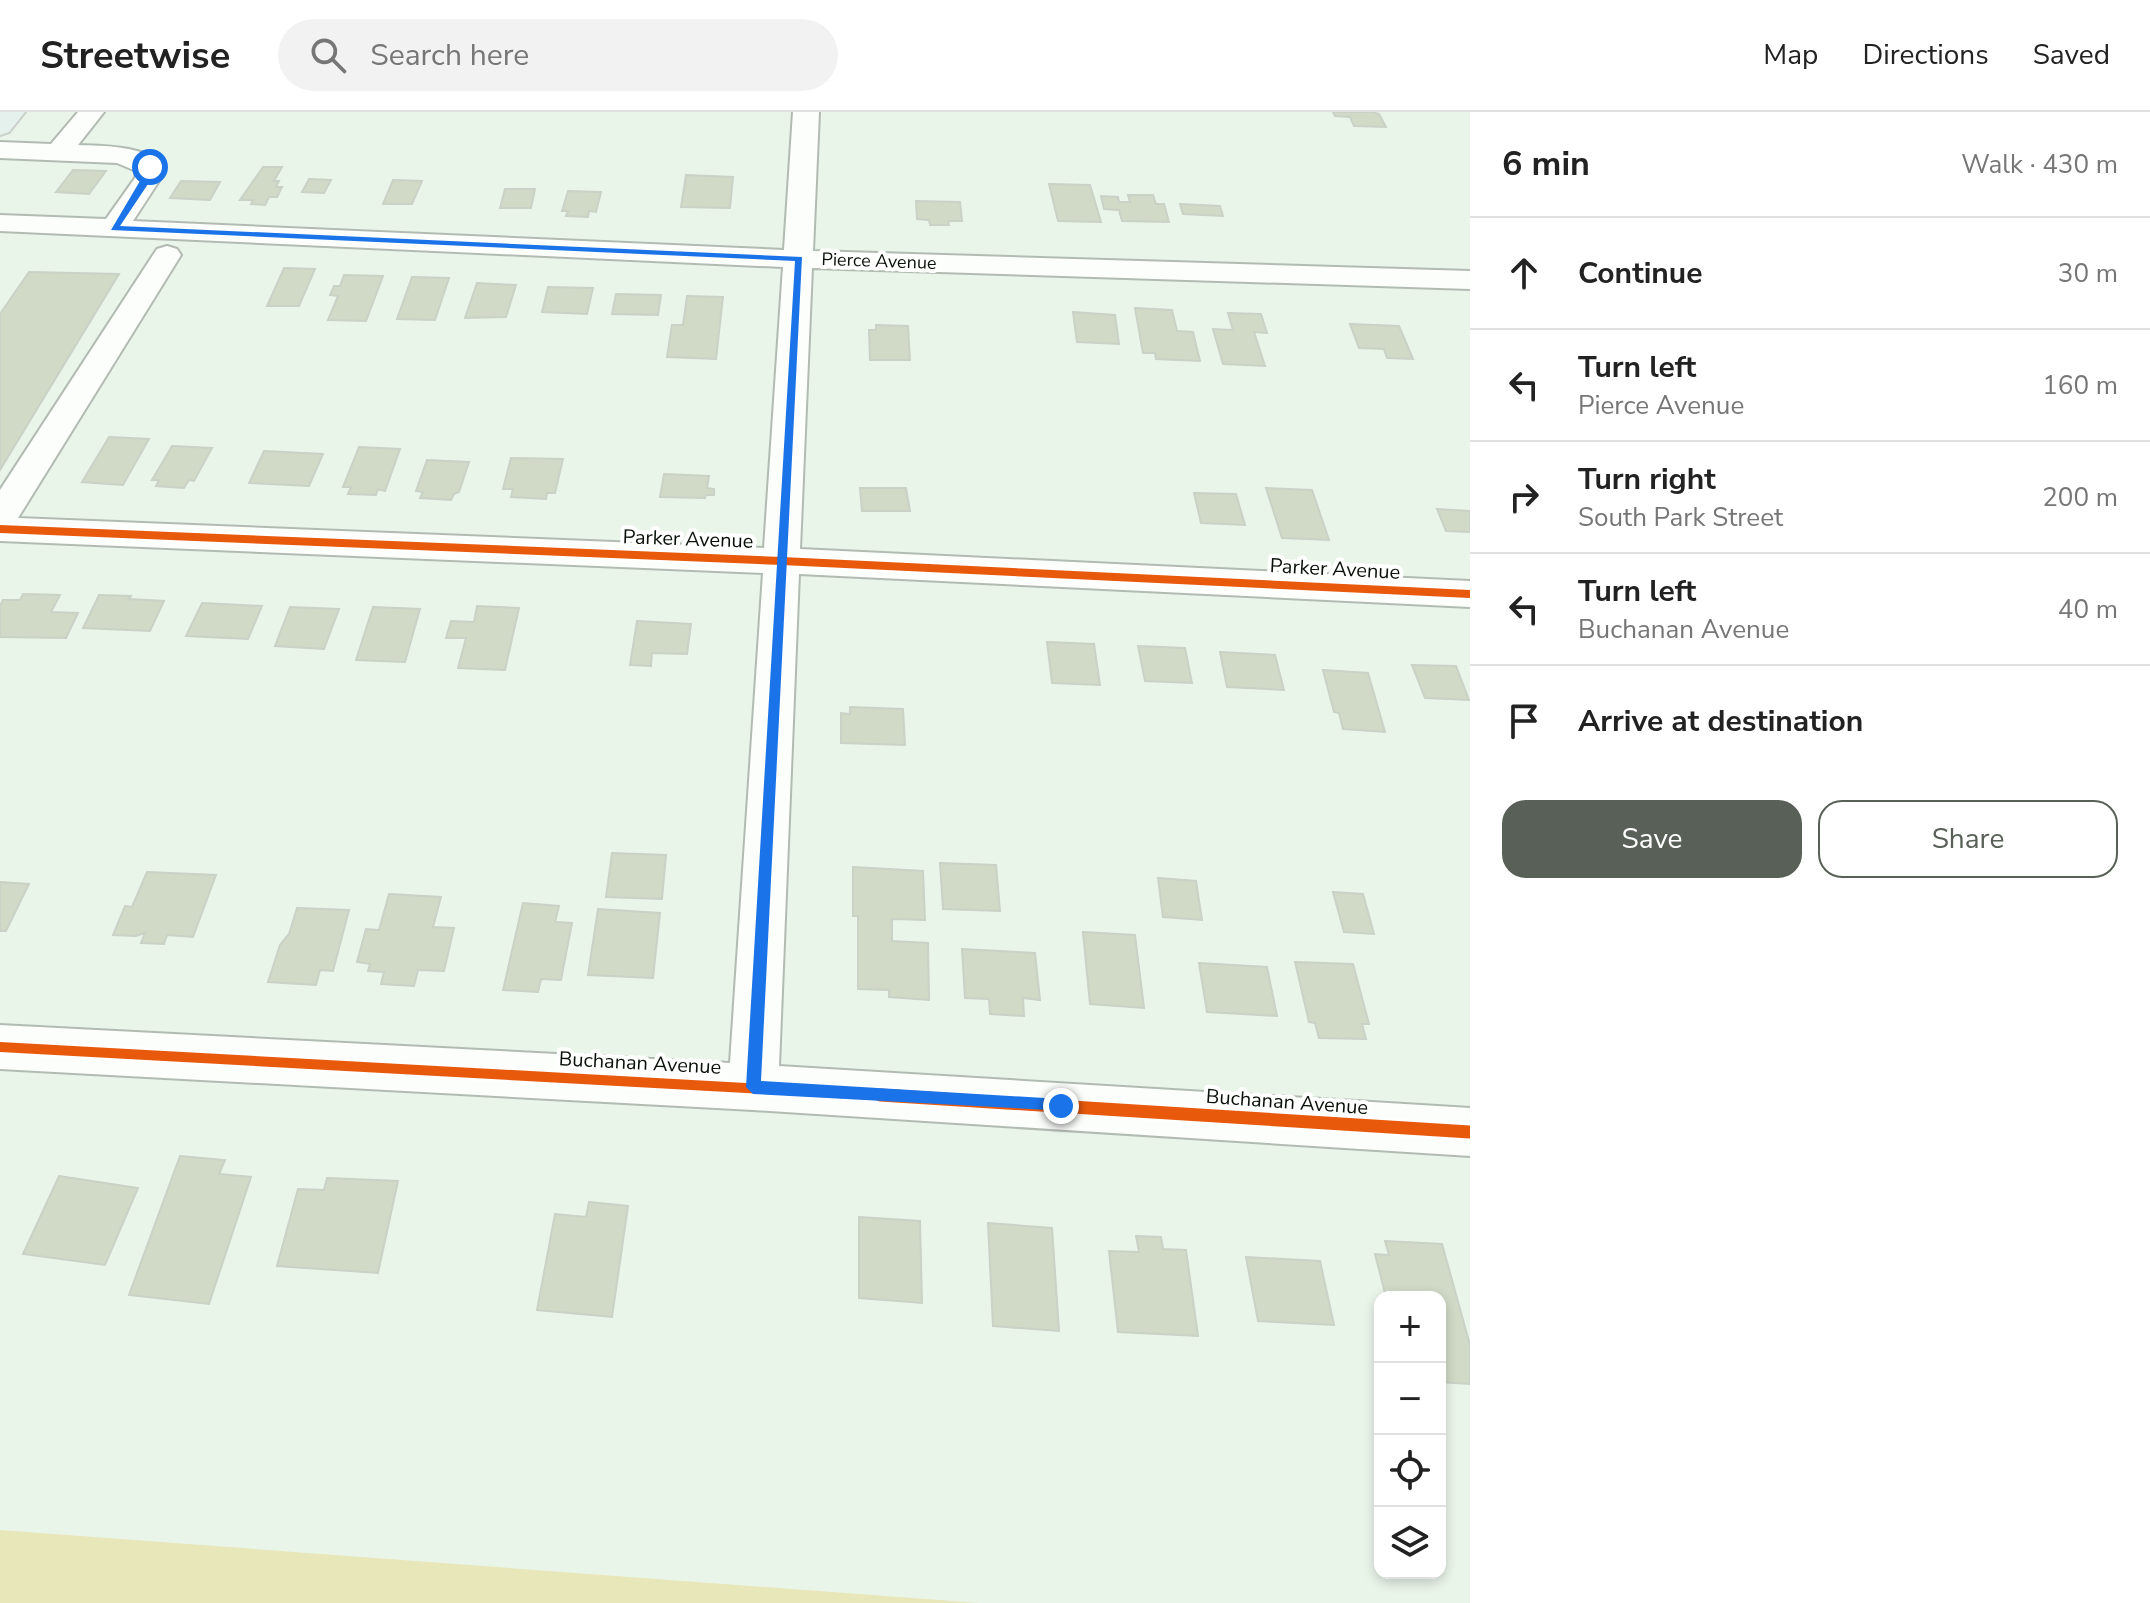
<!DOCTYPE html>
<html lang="en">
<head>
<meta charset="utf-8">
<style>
  :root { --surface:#fff; --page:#f2f2f2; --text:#222; --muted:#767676; --line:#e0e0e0; --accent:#586058 }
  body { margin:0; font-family:"Nunito Sans",sans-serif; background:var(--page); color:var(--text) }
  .controls { position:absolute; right:24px; bottom:24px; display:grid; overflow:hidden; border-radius:16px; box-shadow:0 4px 12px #0003 }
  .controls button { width:72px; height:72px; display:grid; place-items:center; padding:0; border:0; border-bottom:2px solid var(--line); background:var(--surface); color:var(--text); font:40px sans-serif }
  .stop { position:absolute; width:24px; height:24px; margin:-18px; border:6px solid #1a73e8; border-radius:50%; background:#fff }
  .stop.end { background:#1a73e8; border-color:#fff; box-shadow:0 2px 8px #0008 }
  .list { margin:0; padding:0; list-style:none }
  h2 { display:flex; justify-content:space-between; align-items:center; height:104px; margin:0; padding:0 32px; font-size:34px }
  h2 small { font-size:26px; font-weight:400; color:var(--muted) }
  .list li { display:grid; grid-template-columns:52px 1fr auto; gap:24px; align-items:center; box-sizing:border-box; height:112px; padding:0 32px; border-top:2px solid var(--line) }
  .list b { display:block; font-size:30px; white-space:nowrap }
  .list p { margin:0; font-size:26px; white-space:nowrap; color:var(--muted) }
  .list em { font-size:26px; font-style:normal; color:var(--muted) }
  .actions { display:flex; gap:16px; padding:24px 32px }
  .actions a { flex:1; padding:18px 0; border:2px solid var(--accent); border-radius:24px; text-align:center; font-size:28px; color:var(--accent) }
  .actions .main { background:var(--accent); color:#fff }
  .icon { flex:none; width:44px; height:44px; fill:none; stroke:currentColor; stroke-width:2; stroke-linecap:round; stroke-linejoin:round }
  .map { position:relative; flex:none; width:1470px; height:1491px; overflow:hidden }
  header { display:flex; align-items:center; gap:48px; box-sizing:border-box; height:112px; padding:0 40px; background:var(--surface); border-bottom:2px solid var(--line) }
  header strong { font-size:38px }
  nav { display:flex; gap:44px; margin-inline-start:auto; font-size:28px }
  .search { width:560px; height:72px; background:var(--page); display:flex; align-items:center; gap:20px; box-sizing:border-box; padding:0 28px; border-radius:44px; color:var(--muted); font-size:30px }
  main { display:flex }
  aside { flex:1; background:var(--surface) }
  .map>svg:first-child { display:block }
  .green { fill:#e8e7ba }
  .building { fill:#d0dac6; stroke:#cad1c7; stroke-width:2 }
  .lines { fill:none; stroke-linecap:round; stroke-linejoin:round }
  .minor-casing { stroke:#b2bbb2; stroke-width:4 }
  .major-casing { stroke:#cbd0cb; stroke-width:4 }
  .minor { fill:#fcfefc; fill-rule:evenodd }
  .major { fill:#e5f1ec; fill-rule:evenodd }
  .cycleway-far2-casing { stroke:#fff; stroke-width:12 }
  .cycleway-far1-casing { stroke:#fff; stroke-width:15 }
  .cycleway-casing { stroke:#fff; stroke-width:18 }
  .cycleway-far2 { stroke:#e8590c; stroke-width:8 }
  .cycleway-far1 { stroke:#e8590c; stroke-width:10 }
  .cycleway { stroke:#e8590c; stroke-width:13 }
  .route { fill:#1a73e8 }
  .labels { text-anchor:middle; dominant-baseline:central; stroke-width:8; stroke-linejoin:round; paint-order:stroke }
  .far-street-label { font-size:18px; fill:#091009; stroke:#fff }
  .street-label { font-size:20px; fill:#091009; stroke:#fff }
</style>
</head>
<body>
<header>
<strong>Streetwise</strong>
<div class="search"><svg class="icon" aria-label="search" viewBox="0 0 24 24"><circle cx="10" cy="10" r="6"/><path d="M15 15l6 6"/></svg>Search here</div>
<nav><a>Map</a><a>Directions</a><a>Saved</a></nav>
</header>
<main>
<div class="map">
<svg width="1470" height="1491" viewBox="0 0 1470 1491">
  <rect width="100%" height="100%" fill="#eaf5ea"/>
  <path class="green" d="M0,1418L979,1491H0Z"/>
  <path class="building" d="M1333,0H1373L1379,2L1386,15L1354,14L1350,5L1335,4Z
    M263,55H282L274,69H279L276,75H282L277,85H269L265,93L251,92L253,88H240Z
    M73,58L106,59L89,82L56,80Z
    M686,63L733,65L730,96L681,95Z
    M309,67L331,68L324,81L302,80Z
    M393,68L422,69L412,92H383Z
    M181,69L220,70L210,88L170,86Z
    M1049,72L1090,73L1101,110L1058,109Z
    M505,77H535L531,96H500Z
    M568,79L601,80L596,100L589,99L588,105L566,104L568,99H562Z
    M1128,83H1153L1156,92H1164L1169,110L1122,109L1119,98L1104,97L1101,84L1118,85L1119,90H1130Z
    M916,89L960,90L962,109H948L949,113H930L929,108L917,107Z
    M1180,92L1220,94L1223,104L1183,102Z
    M284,156L315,157L299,194H267Z
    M29,160L119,162L0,358V202Z
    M344,163L383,164L366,209L328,208L338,184L330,183L334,174H340Z
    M412,165L449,166L435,208L397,207Z
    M477,171L516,173L506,205L465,206Z
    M548,175L593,176L587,202L542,200Z
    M616,182L661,183L658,203L612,202Z
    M687,184L723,185L716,247L667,245L672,213H683Z
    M1135,196L1172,198L1177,219L1193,220L1200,249L1156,247L1155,241H1143Z
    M1073,200L1115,203L1119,232L1077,230Z
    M1228,201L1261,202L1267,221L1254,220L1265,254L1223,252L1213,217L1233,218Z
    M1350,212L1399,214L1413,247L1387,246L1384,237L1359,236Z
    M876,213L908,214L910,248H870L869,218H876Z
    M109,325L149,327L123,373L82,370Z
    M172,334L212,336L194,369L189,368L184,376L156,374L159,368H152Z
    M359,335L400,337L385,379L378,377L376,383L348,382L351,375H343Z
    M264,339L323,342L309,374L249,371Z
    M511,346L563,347L555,381H547L546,387L511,385L513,377H503Z
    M427,348L469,350L459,380L454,382L451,388L420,386L423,380L416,379Z
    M664,362L709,364L707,376L714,377V383H706L705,386L660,385Z
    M860,376H906L910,399H862Z
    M1266,376L1312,378L1329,428L1282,426Z
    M1194,381L1236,382L1245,413L1201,411Z
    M1437,397L1470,399V420L1446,419Z
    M23,482L60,483L51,500L78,501L66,526L0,525V494L3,488H20Z
    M99,483L131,484L129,487L164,489L150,519L83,516Z
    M202,491L262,494L248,527L186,524Z
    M477,494L519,496L505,558L458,556L466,526H446L451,509L474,510Z
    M290,495L339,497L324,537L275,534Z
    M373,495L420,497L405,550L356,548Z
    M637,509L691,512L687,542L652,541L651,554L630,553Z
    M1047,530L1094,532L1100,573L1052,571Z
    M1138,534L1185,536L1192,571L1145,569Z
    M1220,540L1275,543L1284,578L1227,575Z
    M1412,553L1456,554L1469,588L1425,586Z
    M1323,558L1368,561L1385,620L1343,617L1339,601L1334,600Z
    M850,595L903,597L905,633L841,631V601L850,602Z
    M612,741L666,743L662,787L606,785Z
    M940,751L996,753L1000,799L943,797Z
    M853,755L923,759L925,808L892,807V829L928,831L929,888L889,885V878L858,877V804H853Z
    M147,760L216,763L193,825L167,823L164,832L141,831L145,821L136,824L113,823L125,794L132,795Z
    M1158,766L1196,769L1202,808L1163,805Z
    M0,770L29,772L6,819H0Z
    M1333,780L1363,782L1374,822L1344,820Z
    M389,782L441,785L433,815L454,816L444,859L418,858L414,874L381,872L384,860L368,859L370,852L357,850L366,817L379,818Z
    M523,791L559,794L555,810L572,811L561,868L541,867L538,880L503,878Z
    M297,796L349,798L333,859L320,858L316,873L268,870L280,833L289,822Z
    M598,797L660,801L653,866L588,863Z
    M1083,820L1135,823L1144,896L1090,892Z
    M962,837L1035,841L1040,888L1023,886L1024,904L990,902L989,887L965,886Z
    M1295,850L1353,852L1369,912H1362L1366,927L1319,926L1315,911L1309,910Z
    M1199,851L1267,855L1277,904L1207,900Z
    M180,1044L225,1048L219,1062L251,1065L209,1192L129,1183Z
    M59,1064L138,1076L105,1153L23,1142Z
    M327,1066L398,1069L378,1161L277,1154L298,1077L324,1078Z
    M589,1090L628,1094L612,1205L537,1198L555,1102L586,1105Z
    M859,1105L920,1109L922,1191L859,1186Z
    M988,1111L1052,1116L1059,1219L993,1214Z
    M1136,1124L1161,1125L1163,1137L1186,1138L1198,1224L1118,1220L1109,1139L1139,1140Z
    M1385,1129L1442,1132L1470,1233V1272L1440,1270V1185H1386L1375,1142L1389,1143Z
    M1246,1145L1320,1149L1334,1213L1258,1209Z"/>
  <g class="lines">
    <g class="minor-casing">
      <path id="minor" d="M78,0H104L78,33C102,34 148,33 163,55L161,66L133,109L784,138L793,0H819L813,139L1470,159V177L812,156L800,437L1470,469V495L799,462L779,954L1470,996V1044L753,998L0,957V913L730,951L763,461L0,429V378L153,143L157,137L167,134L177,137L181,143L18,406L764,436L783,155L0,119V103L106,107L135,66L136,59L117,51L0,46V30L51,32Z"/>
    </g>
    <g class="major-casing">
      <path id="major" d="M0,0H25L9,20L0,23Z"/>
    </g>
    <use href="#minor" class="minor"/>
    <use href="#major" class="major"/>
    <g class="cycleway-far2-casing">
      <path id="cycleway-far2" d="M0,417L782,449L1470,482"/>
    </g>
    <g class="cycleway-far1-casing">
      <path id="cycleway-far1" d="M0,935L911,985"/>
    </g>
    <g class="cycleway-casing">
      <path id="cycleway" d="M880,983L1470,1020"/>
    </g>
    <use href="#cycleway-far2" class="cycleway-far2"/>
    <use href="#cycleway-far1" class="cycleway-far1"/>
    <use href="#cycleway" class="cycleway"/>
  </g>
  <path class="route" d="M150,52L154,55L152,66L120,114L802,145L761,969L1061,987L1069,994L1067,999L753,982L746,975L795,149L111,118Z"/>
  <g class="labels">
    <g class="far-street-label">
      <text transform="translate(879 149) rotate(2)">Pierce Avenue</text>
    </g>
    <g class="street-label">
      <text transform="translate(688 427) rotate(2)">Parker Avenue</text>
      <text transform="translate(1335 457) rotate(3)">Parker Avenue</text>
      <text transform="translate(640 951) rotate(3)">Buchanan Avenue</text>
      <text transform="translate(1287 990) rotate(4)">Buchanan Avenue</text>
    </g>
  </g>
</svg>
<div class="controls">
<button>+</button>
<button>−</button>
<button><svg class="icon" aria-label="locate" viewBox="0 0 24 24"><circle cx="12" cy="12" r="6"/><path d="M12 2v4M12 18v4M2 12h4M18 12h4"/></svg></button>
<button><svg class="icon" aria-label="layers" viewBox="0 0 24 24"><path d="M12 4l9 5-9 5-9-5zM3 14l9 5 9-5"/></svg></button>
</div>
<div class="stop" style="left:150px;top:55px"></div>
<div class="stop end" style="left:1061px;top:994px"></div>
</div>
<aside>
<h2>6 min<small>Walk · 430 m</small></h2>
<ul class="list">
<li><svg class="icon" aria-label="ahead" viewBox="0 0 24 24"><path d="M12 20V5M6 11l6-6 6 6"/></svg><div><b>Continue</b></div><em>30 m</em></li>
<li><svg class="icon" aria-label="left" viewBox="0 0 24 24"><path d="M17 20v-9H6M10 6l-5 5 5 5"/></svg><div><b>Turn left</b><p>Pierce Avenue</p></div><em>160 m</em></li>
<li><svg class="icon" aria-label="right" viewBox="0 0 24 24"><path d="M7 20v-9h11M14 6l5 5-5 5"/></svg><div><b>Turn right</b><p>South Park Street</p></div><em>200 m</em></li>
<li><svg class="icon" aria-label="left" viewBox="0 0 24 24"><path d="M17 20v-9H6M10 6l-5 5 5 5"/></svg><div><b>Turn left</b><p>Buchanan Avenue</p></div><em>40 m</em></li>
<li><svg class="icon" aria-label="arrive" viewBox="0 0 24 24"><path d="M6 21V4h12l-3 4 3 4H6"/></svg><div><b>Arrive at destination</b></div></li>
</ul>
<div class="actions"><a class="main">Save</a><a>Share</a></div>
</aside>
</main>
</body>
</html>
